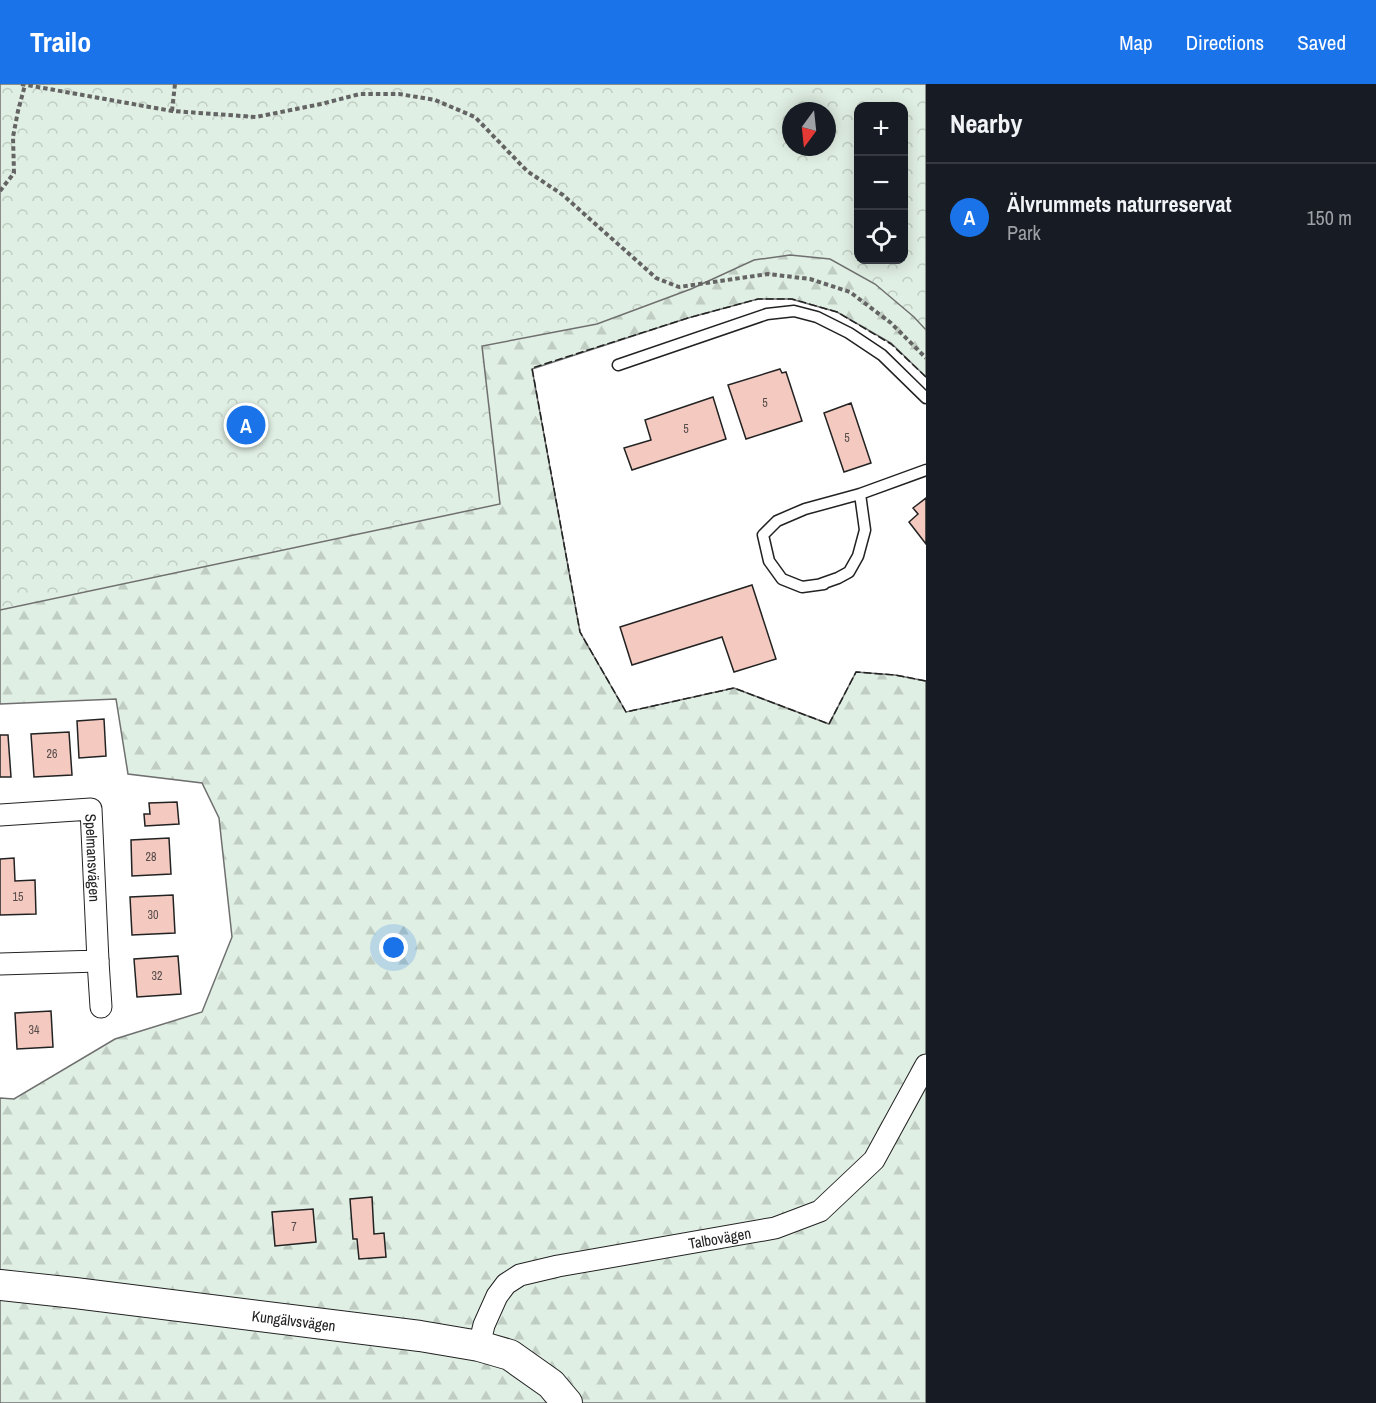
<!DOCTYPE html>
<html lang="en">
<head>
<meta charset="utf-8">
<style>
  :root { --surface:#171b24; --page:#20242c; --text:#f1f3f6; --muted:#9ea1a6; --line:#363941; --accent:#1a73e8 }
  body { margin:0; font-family:"Archivo Narrow",sans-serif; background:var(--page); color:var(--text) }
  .controls { position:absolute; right:18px; top:18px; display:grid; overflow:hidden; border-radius:12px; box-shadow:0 3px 15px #0003 }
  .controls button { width:54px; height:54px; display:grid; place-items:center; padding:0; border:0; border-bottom:2px solid var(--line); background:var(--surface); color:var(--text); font:30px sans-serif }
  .compass { position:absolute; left:782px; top:18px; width:54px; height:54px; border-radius:50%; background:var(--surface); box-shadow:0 3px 15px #0003; rotate:195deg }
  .you { position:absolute; left:394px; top:864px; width:21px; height:21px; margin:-15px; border:4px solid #fff; border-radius:50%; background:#1a73e8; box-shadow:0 0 0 9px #1a73e833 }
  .badge { display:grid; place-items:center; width:39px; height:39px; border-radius:50%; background:var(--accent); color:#fff; font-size:20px; font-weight:700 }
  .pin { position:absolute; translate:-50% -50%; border:3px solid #fff; box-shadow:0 2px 6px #0006 }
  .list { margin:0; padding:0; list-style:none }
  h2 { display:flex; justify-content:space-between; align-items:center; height:78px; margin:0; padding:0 24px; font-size:26px }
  h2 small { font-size:20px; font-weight:400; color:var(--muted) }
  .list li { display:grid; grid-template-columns:39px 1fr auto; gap:18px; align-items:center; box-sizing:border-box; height:108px; padding:0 24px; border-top:2px solid var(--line) }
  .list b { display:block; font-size:22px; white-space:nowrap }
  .list p { margin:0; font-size:20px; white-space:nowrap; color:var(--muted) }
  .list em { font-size:20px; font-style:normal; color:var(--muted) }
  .icon { flex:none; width:33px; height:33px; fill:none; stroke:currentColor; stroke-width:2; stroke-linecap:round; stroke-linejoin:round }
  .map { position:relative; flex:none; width:926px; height:1319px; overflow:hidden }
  header { display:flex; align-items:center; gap:36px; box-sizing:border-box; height:84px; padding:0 30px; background:var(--accent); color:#fff }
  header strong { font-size:28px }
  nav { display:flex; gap:33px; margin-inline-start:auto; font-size:21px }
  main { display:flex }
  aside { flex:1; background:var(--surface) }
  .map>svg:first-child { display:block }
  .forest { fill:url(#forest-firs); stroke:#6f6f6f; stroke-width:1.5; fill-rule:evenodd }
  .park { fill:url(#park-crowns); stroke:#6f6f6f; stroke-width:1.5; fill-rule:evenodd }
  .building { fill:#f3c9c0; stroke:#222; stroke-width:1.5 }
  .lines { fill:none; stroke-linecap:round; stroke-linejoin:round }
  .lane-casing { stroke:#222; stroke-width:13 }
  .street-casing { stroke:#222; stroke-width:23 }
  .secondary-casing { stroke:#222; stroke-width:32 }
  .path { stroke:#646464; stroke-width:4; stroke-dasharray:4.5 3; stroke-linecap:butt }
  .lane { stroke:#fff; stroke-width:10 }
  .street { stroke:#fff; stroke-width:21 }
  .secondary { stroke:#fff; stroke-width:30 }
  .fence { stroke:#222; stroke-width:1.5; stroke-dasharray:8 3; stroke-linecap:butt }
  .labels { text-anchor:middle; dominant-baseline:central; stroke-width:4.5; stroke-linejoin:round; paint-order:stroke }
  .number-label { font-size:12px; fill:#564c4a }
  .street-label { font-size:15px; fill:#222; stroke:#fff }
</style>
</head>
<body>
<header>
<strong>Trailo</strong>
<nav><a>Map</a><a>Directions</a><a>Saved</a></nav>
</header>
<main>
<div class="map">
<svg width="926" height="1319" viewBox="0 0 926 1319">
  <defs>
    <pattern id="forest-firs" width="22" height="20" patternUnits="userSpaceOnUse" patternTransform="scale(1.5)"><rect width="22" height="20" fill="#e0efe3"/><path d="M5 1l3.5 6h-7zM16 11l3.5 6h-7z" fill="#c0cdc2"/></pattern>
    <pattern id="park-crowns" width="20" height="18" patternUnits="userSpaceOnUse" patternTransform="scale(1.5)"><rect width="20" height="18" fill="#e0efe3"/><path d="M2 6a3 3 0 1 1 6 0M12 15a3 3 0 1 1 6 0" fill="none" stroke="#c0cdc2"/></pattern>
  </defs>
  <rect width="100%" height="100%" fill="#fff"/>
  <path class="forest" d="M0,0H926V293L891,259L837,228L791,215H758L688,234L532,285L580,548L626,628L734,604L829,640L856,588L895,591L926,597V1319H0V1014L14,1015L115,955L202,928L232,853L219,734L202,699L128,690L116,615L0,620ZM858,22H904V176H858ZM791,27H827V63H791Z"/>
  <path class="park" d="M0,0H926V246L914,233L875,200L830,175L790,171L754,176L691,205L597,240L482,262L500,420L0,526ZM858,22H904V176H858ZM791,27H827V63H791Z"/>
  <path class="building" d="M780,285L782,289L786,288L802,337L746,355L728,301Z
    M713,313L726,355L632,386L624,364L651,356L645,336Z
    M851,319L871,379L844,388L824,329Z
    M926,414V460L909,438L918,430L913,424Z
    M752,501L776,575L734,588L722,553L632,581L620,543Z
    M104,635L106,672L79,674L77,637Z
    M69,648L72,691L34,693L31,650Z
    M0,651H8L11,693H0Z
    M177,718L179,740L145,742L144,730H150L149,719Z
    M169,754L171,790L132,792L131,756Z
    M14,774L15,797L35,796L36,830L0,831V775Z
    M173,811L175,849L132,851L130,813Z
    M178,872L181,910L137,913L134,875Z
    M51,927L53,963L17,965L15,929Z
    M372,1113L374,1150L384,1149L386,1173L359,1175L357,1155H353L350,1115Z
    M313,1125L316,1158L275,1162L272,1128Z"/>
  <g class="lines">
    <g class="lane-casing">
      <path id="lane" d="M618,281L767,230L794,227L817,233L849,249L882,271L926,314
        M821,500L838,494L849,488L858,472L865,446L860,410
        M824,500L802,503L782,495L769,477L763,451L777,437L805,425L860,410L926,386"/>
    </g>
    <g class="street-casing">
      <g id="street">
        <path id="s1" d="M0,731L91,725L98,877L0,880"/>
        <path d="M98,877L101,923"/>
        <path id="s2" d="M479,1262L484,1241L497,1212L506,1200L520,1191L558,1182L775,1144L820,1127L874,1076L926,981"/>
      </g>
    </g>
    <g class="secondary-casing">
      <g id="secondary">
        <path id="s3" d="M0,1201L75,1209L420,1252L479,1262L510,1271L551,1300L567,1319"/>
      </g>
    </g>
    <path class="path" d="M21,0L172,27L256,33L321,20L360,10H399L435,16L475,33L527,87L563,111L656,194L679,203L768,190L810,195L850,208L891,239L926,274
      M172,27L175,0
      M0,107L14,89L13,53L18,27L25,1"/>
    <use href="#lane" class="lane"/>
    <use href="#street" class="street"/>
    <use href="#secondary" class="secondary"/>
    <path class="fence" d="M926,293L891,260L837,228L792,215H758L688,234L532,284L580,548L626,628L734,604L829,640L856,588L895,591L926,597"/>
  </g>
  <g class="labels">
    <g class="number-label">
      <text x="765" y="319">5</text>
      <text x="686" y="345">5</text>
      <text x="847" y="354">5</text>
      <text x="52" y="670">26</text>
      <text x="151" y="773">28</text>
      <text x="18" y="813">15</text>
      <text x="153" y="831">30</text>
      <text x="157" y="892">32</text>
      <text x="34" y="946">34</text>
      <text x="294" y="1143">7</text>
    </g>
    <g class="street-label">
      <text stroke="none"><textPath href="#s1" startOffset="140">Spelmansvägen</textPath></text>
      <text stroke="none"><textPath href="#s2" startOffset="288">Talbovägen</textPath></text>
      <text stroke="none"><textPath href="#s3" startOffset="296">Kungälvsvägen</textPath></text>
    </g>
  </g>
</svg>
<div class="controls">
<button>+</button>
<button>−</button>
<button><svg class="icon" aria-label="locate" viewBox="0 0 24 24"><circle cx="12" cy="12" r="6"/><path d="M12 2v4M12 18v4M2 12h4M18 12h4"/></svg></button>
</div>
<svg class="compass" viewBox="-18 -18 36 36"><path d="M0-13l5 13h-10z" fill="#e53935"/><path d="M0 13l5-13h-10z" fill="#9ea1a6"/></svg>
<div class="you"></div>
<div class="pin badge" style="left:246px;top:341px">A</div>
</div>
<aside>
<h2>Nearby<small></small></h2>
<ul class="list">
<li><span class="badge">A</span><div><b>Älvrummets naturreservat</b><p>Park</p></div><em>150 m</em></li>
</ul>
</aside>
</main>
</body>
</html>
